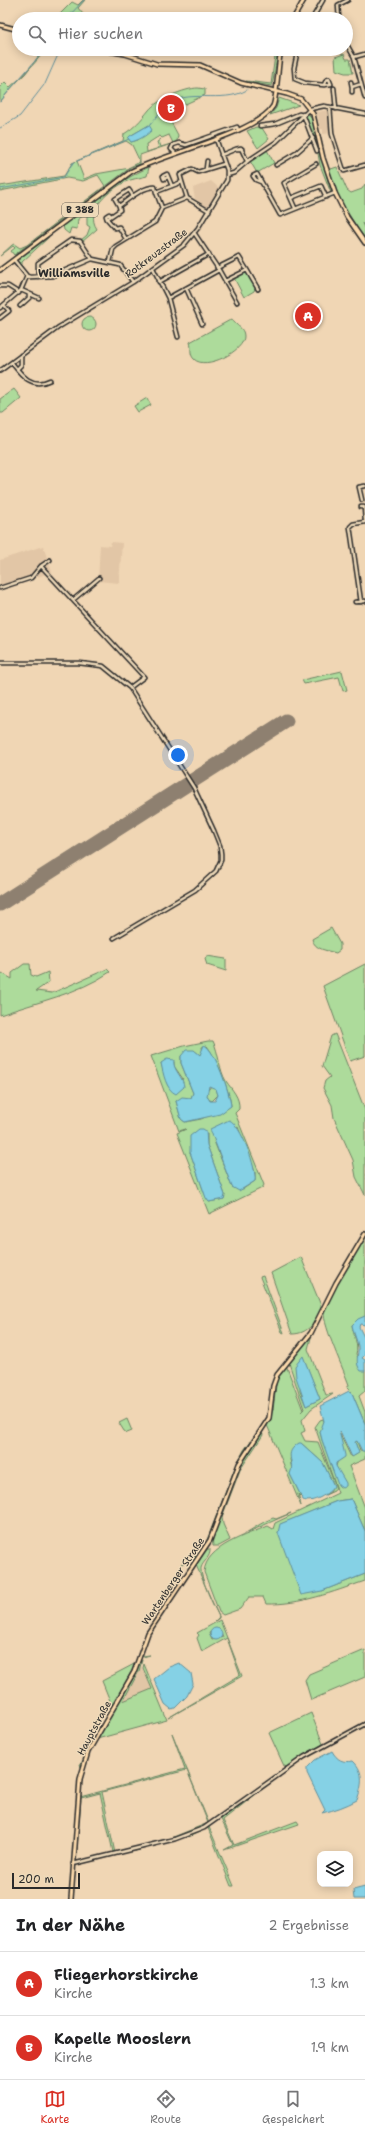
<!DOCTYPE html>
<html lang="de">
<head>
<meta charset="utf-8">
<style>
  :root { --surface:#fff; --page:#f2f2f2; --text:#202124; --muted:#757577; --line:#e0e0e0; --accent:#d93025 }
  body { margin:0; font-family:"Shantell Sans",sans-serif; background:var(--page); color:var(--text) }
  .controls { position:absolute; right:12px; bottom:12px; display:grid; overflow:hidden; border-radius:8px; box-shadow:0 2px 10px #0003 }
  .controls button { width:36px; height:36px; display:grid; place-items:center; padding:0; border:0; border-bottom:1px solid var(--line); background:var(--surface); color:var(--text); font:20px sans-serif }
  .scale { position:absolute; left:12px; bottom:10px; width:68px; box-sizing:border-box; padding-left:4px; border:2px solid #2b2b2b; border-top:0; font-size:11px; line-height:14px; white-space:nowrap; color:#2b2b2b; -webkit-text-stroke:3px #efdab9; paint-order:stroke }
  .you { position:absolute; left:178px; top:755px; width:14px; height:14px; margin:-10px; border:3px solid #fff; border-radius:50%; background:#1a73e8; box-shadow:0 0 0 6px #1a73e833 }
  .badge { display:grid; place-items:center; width:26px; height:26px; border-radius:50%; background:var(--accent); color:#fff; font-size:13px; font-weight:700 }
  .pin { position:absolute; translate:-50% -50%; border:2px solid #fff; box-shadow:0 1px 4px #0006 }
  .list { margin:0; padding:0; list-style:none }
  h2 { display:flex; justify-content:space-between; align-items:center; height:52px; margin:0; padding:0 16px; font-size:17px }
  h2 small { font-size:13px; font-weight:400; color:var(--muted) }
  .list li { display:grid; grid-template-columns:26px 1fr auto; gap:12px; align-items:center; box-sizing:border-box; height:64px; padding:0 16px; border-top:1px solid var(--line) }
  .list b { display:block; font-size:15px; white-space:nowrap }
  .list p { margin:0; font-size:13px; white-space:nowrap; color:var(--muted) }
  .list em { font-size:13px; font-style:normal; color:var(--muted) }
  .icon { flex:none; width:22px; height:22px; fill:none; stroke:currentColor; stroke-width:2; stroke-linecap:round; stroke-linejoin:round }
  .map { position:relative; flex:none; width:365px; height:1899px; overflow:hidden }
  .search { position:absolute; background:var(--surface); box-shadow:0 2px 10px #0003; left:12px; right:12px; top:12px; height:44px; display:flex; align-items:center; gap:10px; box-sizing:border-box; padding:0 14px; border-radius:22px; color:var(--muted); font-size:15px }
  .sheet { height:180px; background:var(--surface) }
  nav { display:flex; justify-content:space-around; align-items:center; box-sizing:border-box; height:56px; border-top:1px solid var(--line); background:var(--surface); font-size:11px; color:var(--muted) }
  nav a { display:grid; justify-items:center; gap:2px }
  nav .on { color:var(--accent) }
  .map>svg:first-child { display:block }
  .built { fill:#e2c6a6 }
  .green { fill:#addb9b; stroke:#6c8363; fill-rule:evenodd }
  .water { fill:#85d1e5; stroke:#618f9b; fill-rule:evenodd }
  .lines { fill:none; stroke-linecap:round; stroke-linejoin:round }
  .stream { stroke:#618f9b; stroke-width:1 }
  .runway { stroke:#8e8070; stroke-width:15 }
  .minor-casing { stroke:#2b2b2b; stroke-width:5.5 }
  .major-casing { stroke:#2b2b2b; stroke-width:6 }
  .minor { stroke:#efdab9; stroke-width:2.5 }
  .major { stroke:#fedbac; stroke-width:3 }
  .labels { text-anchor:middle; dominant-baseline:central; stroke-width:3; stroke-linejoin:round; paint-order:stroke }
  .shield { fill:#efdab9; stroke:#666056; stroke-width:1 }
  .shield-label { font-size:9px; font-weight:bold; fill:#2b2b2b }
  .street-label { font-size:10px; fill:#2b2b2b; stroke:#efdab9 }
  .neighbourhood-label { font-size:11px; font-weight:bold; fill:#2b2b2b; stroke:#efdab9 }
</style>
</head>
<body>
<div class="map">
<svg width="365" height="1899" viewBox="0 0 365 1899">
  <rect width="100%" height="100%" fill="#f0d6b4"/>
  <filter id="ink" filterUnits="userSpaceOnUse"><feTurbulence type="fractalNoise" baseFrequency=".025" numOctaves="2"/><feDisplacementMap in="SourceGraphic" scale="8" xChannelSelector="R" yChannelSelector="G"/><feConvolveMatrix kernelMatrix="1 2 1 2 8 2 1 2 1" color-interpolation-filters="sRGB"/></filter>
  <g filter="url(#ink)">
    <path class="built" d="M328,110L331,133L323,134V129H320L317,112Z
      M211,181L220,189L208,207L195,199L193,188Z
      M111,542L122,543L119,583L98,581L100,545L110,546Z
      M43,546L52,572L0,590V560Z
      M141,1666L152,1689L124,1702L123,1701Z"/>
    <path class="green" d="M83,0H85L78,8L83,14L79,19H69L64,14L60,19H55L72,2L78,5Z
      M44,49H46C32,68 14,83 0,102V87L5,82L10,87L25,74Z
      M276,49H279L272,86L246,82V81L271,84Z
      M344,54L346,59H350L353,73H345L336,70L335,57Z
      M198,88L205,89V95L166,113L178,135L177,141L173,143L169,135L162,138L160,136C155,138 151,142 146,144L147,152L159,148L157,142L161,139L159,141L161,147L171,144L140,155V164L128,168L140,162L132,145L126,141L77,161L84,179L96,174L130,168L14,255L11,251L15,248L13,246L0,256L12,245L14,244L20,248L27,245L105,186L98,175L83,181L67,178L0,191V186L64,176L72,163L123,141L124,134C135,127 141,120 149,110C157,100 185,88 198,88ZM149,125L138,140L131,142L128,138L130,136Z
      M279,98L299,105L270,115L276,108Z
      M308,113L313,121L331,193L320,165L317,148L305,116Z
      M256,127L262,128L269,139L258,148L247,131Z
      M267,150L274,163L257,173L250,161Z
      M134,167L136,168L123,175L29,246L15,255Z
      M149,167L147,176C140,178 131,179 125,182C110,190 84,210 97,229L82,242L81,240L87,235L90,227L87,225V214L78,219L77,229L71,228L69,234L64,230L63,225C91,203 117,182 149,167Z
      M337,167L347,190L351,193L362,189L365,184V227L362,223L365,230V241L338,196L328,170Z
      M49,237L22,262V267L19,263L20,258Z
      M244,273L249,274L255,288L254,291L244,297L234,278Z
      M82 324a7 7 0 1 1 14 0a7 7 0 1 1-14 0Z
      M232,319C235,326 244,327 244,336C245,351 205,371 194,359C189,354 192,348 190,342Z
      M14,389L21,398L3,413H0V399Z
      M147,398L151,405L138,412L134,406Z
      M342,671L347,690L343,691L339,677L304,684L302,680Z
      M331,928L340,944V950L336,953C326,950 315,950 312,939Z
      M207,956L226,959V971L207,965L205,959Z
      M24,964H30L31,975L36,977L48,972L49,982L36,991L52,993L107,969L110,972C78,994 36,1002 0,1015V976L2,973L12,979V973Z
      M365,964V1056L350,1061L323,986Z
      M335,1034L365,1110V1195L356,1177L353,1160L334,1118L332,1105L323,1088L325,1081L330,1077L322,1066L331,1036Z
      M208,1041H213C219,1053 219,1070 226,1081C232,1090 240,1097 239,1109L235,1113L264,1185L262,1188L209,1214L177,1133L186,1129L179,1131L151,1056L184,1046ZM207,1046C216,1057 230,1092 231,1106L201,1119L185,1122L181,1119L176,1101L191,1098L193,1093L181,1063V1056L196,1052L200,1055L203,1053L202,1047ZM174,1062V1066L183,1079L168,1086L161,1063ZM238,1127L255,1172V1181L243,1189L232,1187L214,1141ZM207,1134V1145L225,1195L224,1199L209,1202L204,1192L190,1152Z
      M211,1086L216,1088L218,1095L212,1101L208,1099L206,1093Z
      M365,1236V1316L352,1325C353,1334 359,1345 356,1354L365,1371V1391L359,1396L365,1412V1424L352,1393L347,1388L349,1385C344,1370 323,1326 324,1312C326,1297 356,1252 365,1236Z
      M301,1257L322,1308C316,1321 309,1334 292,1334L271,1273Z
      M263,1276L284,1333L282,1332L260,1277Z
      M312,1334L308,1349L326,1395L333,1394L311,1409L302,1420L305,1431L301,1433L305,1441L318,1442L336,1487L334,1491L325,1495L330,1492L334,1486L323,1463L301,1443L290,1459L292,1470L290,1474L302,1498L298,1494L301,1506L267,1425L273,1410L277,1377L286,1365L303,1410L301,1412L304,1409L289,1363ZM303,1357L320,1399L306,1406L300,1391Z
      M127,1419L132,1431L127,1433L124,1431L119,1423Z
      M323,1419L325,1424L320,1432L322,1440L340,1487L336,1466L338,1460L342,1459L338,1430L351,1457L357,1454L358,1451L355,1442L357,1441L360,1450L365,1451V1459L349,1466L365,1508V1531L351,1499L337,1501L281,1524L278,1533L322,1591L365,1574V1581C333,1592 300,1605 266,1604L263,1597H249L240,1609L223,1615L219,1612L204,1572C206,1546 247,1535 268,1526L273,1529L275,1523L338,1493L315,1427L320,1420Z
      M262,1432L263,1435L240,1470L222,1517L223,1524L230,1540L219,1546H213C208,1527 248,1448 262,1432Z
      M256,1434L236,1467L207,1541L197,1557L181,1564L197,1555L207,1540L234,1470L244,1450Z
      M291,1513L244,1534C253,1529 262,1522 273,1518L276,1519Z
      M207,1549H210C211,1557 203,1561 201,1568C200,1577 214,1608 219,1616V1618L214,1622L219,1617L196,1565L149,1634L142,1656L150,1655L143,1657L142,1655L149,1634Z
      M220,1620L242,1676L168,1718L240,1675L227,1638L202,1652L197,1638L199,1635L197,1633ZM219,1628L223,1637L212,1640L209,1633Z
      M365,1650V1677L311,1700L305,1680L309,1674Z
      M142,1660L139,1671L123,1701L152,1689L143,1668L144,1664L167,1720L97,1739Z
      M136,1663L90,1746L81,1767L80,1764H81L91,1743L112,1706L102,1681Z
      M311,1713L323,1744L287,1767L284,1766L269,1733Z
      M172,1733L208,1821V1824C197,1831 184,1835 171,1838L208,1823L187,1770L102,1792L115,1853L91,1859L113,1853V1852L100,1793L81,1798L76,1860L79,1862L88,1860L78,1862H77L75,1860L80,1797L185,1769Z
      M279,1776L223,1820L234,1845L297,1821L299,1824L224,1850L233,1845L221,1819L280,1776L281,1777Z
      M209,1827L234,1886H231L208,1828L193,1835L135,1851L193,1834Z"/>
    <path class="water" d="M149,125L152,130C146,136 139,140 131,142L128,138L130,136Z
      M204,1045C215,1049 230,1094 231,1106L220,1114L185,1122L181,1119L176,1101L182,1097L191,1098L193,1093L181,1063V1056L186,1050H194L200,1055ZM209,1086L216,1089L218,1095L215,1101H210L207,1096Z
      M167,1059L174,1060C172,1070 184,1077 184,1087L176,1094C166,1090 163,1073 161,1063Z
      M229,1120C241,1124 257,1169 255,1181L239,1191L232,1187L210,1129Z
      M199,1129H203L206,1131L207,1145L225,1195L224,1199L209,1202L206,1198L190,1152V1136Z
      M365,1316V1325L360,1324L359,1327L365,1339V1355L362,1358L365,1360V1371H361C354,1363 359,1355 358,1346C357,1340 353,1332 352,1325L358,1319Z
      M303,1356L320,1399L306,1406L296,1377L295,1366Z
      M349,1391L352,1393L365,1424V1451H362L357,1441L355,1442L359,1453L352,1457L341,1433L339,1431L345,1455V1457L336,1463V1466L346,1483V1486L342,1488L338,1485L322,1440L320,1432L324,1421L320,1406Z
      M299,1443H301L323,1463L334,1486C329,1494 312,1504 303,1500L290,1474C296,1461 282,1454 299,1443Z
      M351,1499L365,1531V1574L322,1591L301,1595L278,1533L280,1524L337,1501Z
      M210 1634a6 6 0 1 1 12 0a6 6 0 1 1-12 0Z
      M179,1663L191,1673L193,1684L187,1696L175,1708L171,1709L165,1704L154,1679L169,1667Z
      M332,1751C337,1760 343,1763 353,1761C365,1772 362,1786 357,1800C346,1806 335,1810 322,1813L325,1810L307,1773V1768L315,1760Z
      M365,1887V1899H354L353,1890Z"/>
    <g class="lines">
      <path class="stream" d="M69,16L84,0
        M45,84L57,57L63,49
        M0,102C14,83 31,67 45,49
        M150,125C155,119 160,111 166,106C187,87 221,105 247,90
        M0,128L20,116L44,85
        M77,161L129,139
        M0,189L64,177L72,164L75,162"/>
      <path class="runway" d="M0,904L286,721"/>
      <g class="minor-casing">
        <path id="minor" d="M312,19L323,0
          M339,19L338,5L348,0
          M346,43L354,57L365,98
          M298,49L294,68L295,79L305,83L324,85
          M354,57L365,54
          M329,79L331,84L324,85L326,80Z
          M351,82L352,87L361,84
          M334,88L336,109
          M352,92V87
          M330,107L332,134L344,171L365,165
          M303,114L317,151
          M260,126L275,124L299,114L303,115
          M242,149H236L241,148L247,161
          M175,153L171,149L173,145L179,143L186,145L237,127L238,130
          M221,155L236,149
          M276,165L296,153L313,138
          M206,169L207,161
          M227,175L234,173L249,160L276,142L310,109L324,106L365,114
          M168,177L164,179L163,176L167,174L172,186
          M182,182L187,198
          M261,182L256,180L253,176L257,174L280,215L335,193
          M156,192L162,208
          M187,198L209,211
          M291,198L321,186L326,197
          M119,206L115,199L129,190L133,196
          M295,208L284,183L316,164
          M107,219L106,216L109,214L111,216
          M195,234L219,270
          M126,239L119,227L115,228L107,219L120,210L119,206C129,199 142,187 155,187L156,192L182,182L180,175L192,169L198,172L224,164
          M14,260L27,276L30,277L52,276L92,259L120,265L133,282
          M110,262L113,249L116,246L155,222L162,208L187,198
          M153,268L168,298
          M217,268L239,257L247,270
          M38,277V263L71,240L80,241L92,259
          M225,281L247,270L258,289
          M159,282L209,254
          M0,286H8L19,293
          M186,288L202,324
          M21,290L39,298
          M20,306L29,298V294
          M0,308L21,290L27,276
          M0,318L9,311L4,305
          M178,337L168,298L219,270L237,302
          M12,363C22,376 32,389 50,380
          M17,369L21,365V355
          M0,371L59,327L133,282L184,245L198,228L227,180V170L216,139
          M362,500L359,487L365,486
          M361,507H364L365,520
          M41,566L50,560
          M0,588L31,578L41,566L144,677L132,686
          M73,600L99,578
          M355,602L365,601
          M361,602L350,527L353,524L365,522
          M0,663H79L103,666L130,688L194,788L214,831L220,846L221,854V860L216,871L195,890L114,938
          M73,1864L175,1839L204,1828L304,1757L365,1724"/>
      </g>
      <g class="major-casing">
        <path id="major" d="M293,19L304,0
          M0,25L19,30
          M98,49L125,54L157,64L200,65L241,83L287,94L301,99L313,114L323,158L335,193L347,217L365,243
          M0,270L132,171C163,154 258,133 273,106C277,98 278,62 281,49
          M71,1899L80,1779L88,1752L134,1672L148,1633L210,1540L239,1464L269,1418L273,1386L277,1375L311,1333L336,1283L365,1234"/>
      </g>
      <use href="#minor" class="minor"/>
      <use href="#major" class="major"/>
    </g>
  </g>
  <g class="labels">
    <rect class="shield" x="62" y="203" width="36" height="14" rx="3"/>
    <g class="shield-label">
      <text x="80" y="210">B 388</text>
    </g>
    <g class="street-label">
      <text transform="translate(156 253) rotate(-37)">Rotkreuzstraße</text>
      <text transform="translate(173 1581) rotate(-56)">Wartenberger Straße</text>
      <text transform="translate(94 1728) rotate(-62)">Hauptstraße</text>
    </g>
    <g class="neighbourhood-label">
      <text x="74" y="273">Williamsville</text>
    </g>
  </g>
</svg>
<div class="controls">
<button><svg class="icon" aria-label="layers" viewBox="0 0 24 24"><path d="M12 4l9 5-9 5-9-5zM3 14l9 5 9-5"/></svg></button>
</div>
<div class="scale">200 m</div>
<div class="you"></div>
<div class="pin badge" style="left:308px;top:316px">A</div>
<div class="pin badge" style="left:171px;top:108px">B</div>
<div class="search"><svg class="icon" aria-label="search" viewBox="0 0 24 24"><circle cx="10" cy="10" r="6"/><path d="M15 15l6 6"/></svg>Hier suchen</div>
</div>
<section class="sheet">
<h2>In der Nähe<small>2 Ergebnisse</small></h2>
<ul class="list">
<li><span class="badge">A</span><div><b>Fliegerhorstkirche</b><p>Kirche</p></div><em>1.3 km</em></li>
<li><span class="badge">B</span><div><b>Kapelle Mooslern</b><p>Kirche</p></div><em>1.9 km</em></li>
</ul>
</section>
<nav>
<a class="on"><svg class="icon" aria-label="map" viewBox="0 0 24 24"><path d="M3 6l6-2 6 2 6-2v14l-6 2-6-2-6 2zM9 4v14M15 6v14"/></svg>Karte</a>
<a><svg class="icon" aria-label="directions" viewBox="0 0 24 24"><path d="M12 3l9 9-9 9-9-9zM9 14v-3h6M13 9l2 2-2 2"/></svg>Route</a>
<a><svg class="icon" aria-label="saved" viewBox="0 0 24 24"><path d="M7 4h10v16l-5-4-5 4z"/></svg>Gespeichert</a>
</nav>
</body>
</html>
